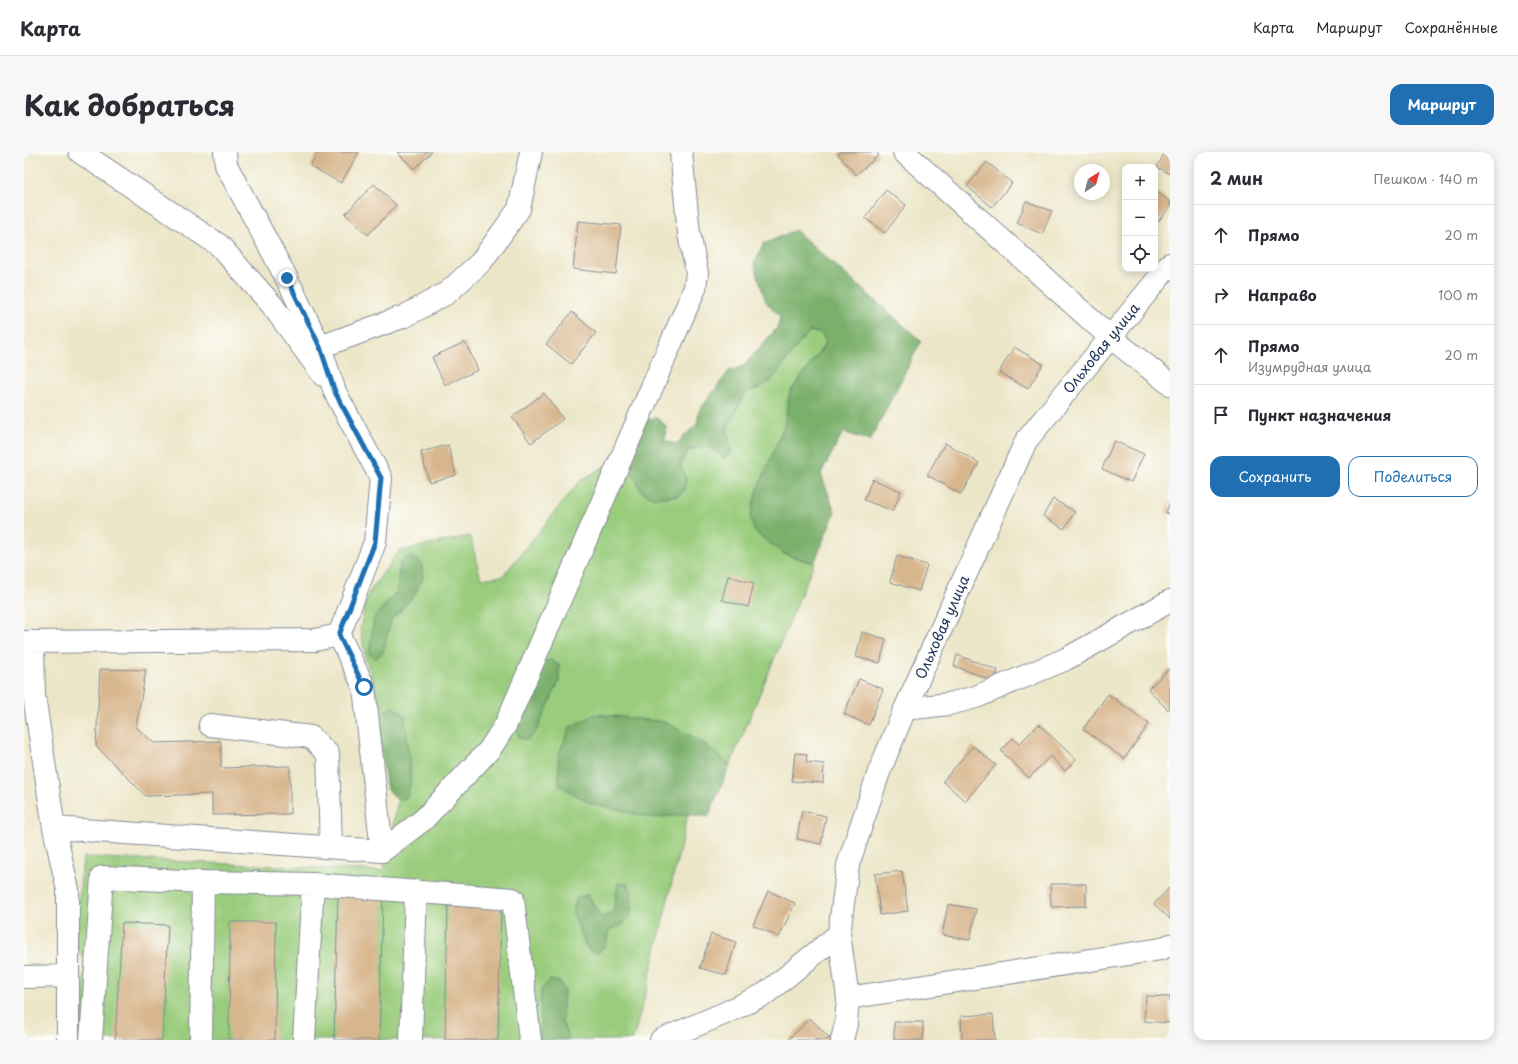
<!DOCTYPE html>
<html lang="ru">
<head>
<meta charset="utf-8">
<style>
  :root { --surface:#fff; --page:#f7f7f7; --text:#2b2b33; --muted:#7c7c81; --line:#e1e1e2; --accent:#1f6fb2 }
  body { margin:0; font-family:"Playpen Sans",sans-serif; background:var(--page); color:var(--text) }
  .controls { position:absolute; right:12px; top:12px; display:grid; overflow:hidden; border-radius:8px; box-shadow:0 2px 10px #0003 }
  .controls button { width:36px; height:36px; display:grid; place-items:center; padding:0; border:0; border-bottom:1px solid var(--line); background:var(--surface); color:var(--text); font:20px sans-serif }
  .compass { position:absolute; left:1050px; top:12px; width:36px; height:36px; border-radius:50%; background:var(--surface); box-shadow:0 2px 10px #0003; rotate:36deg }
  .stop { position:absolute; width:12px; height:12px; margin:-9px; border:3px solid #1f6fb2; border-radius:50%; background:#fff }
  .stop.end { background:#1f6fb2; border-color:#fff; box-shadow:0 1px 4px #0008 }
  .list { margin:0; padding:0; list-style:none }
  h2 { display:flex; justify-content:space-between; align-items:center; height:52px; margin:0; padding:0 16px; font-size:17px }
  h2 small { font-size:13px; font-weight:400; color:var(--muted) }
  .list li { display:grid; grid-template-columns:26px 1fr auto; gap:12px; align-items:center; box-sizing:border-box; height:60px; padding:0 16px; border-top:1px solid var(--line) }
  .list b { display:block; font-size:15px; white-space:nowrap }
  .list p { margin:0; font-size:13px; white-space:nowrap; color:var(--muted) }
  .list em { font-size:13px; font-style:normal; color:var(--muted) }
  .actions { display:flex; gap:8px; padding:12px 16px }
  .actions a { flex:1; padding:9px 0; border:1px solid var(--accent); border-radius:12px; text-align:center; font-size:14px; color:var(--accent) }
  .actions .main { background:var(--accent); color:#fff }
  .icon { flex:none; width:22px; height:22px; fill:none; stroke:currentColor; stroke-width:2; stroke-linecap:round; stroke-linejoin:round }
  .map { position:relative; flex:none; width:1146px; height:888px; overflow:hidden; border-radius:12px }
  header { display:flex; align-items:center; gap:24px; box-sizing:border-box; height:56px; padding:0 20px; background:var(--surface); border-bottom:1px solid var(--line) }
  header strong { font-size:19px }
  nav { display:flex; gap:22px; margin-inline-start:auto; font-size:14px }
  .intro { display:flex; align-items:center; justify-content:space-between; box-sizing:border-box; height:96px; padding:0 24px }
  h1 { margin:0; font-size:28px }
  .button { padding:10px 18px; border-radius:12px; background:var(--accent); color:#fff; font-size:14px; font-weight:700 }
  main { display:flex; gap:24px; padding:0 24px }
  aside { flex:1; background:var(--surface); border-radius:12px; box-shadow:0 2px 10px #0003 }
  .map>svg:first-child { display:block }
  .green { fill:#99cc7c; stroke:#5a7e6d; fill-rule:evenodd }
  .forest { fill:#7ab06c; stroke:#4a7065 }
  .building { fill:#d8b68d }
  .lines { fill:none; stroke-linecap:round; stroke-linejoin:round }
  .minor-casing { stroke:#848a93; stroke-width:24 }
  .minor { stroke:#fff; stroke-width:22 }
  .route { stroke:#1f6fb2; stroke-width:5 }
  .labels { text-anchor:middle; dominant-baseline:central; stroke-width:4; stroke-linejoin:round; paint-order:stroke }
  .street-label { font-size:14px; fill:#1b2f5e; stroke:#fdfcf7 }
</style>
</head>
<body>
<header>
<strong>Карта</strong>
<nav><a>Карта</a><a>Маршрут</a><a>Сохранённые</a></nav>
</header>
<div class="intro"><h1>Как добраться</h1><a class="button">Маршрут</a></div>
<main>
<div class="map">
<svg width="1146" height="888" viewBox="0 0 1146 888">
  <rect width="100%" height="100%" fill="#fdfcf7"/>
  <filter id="ink" filterUnits="userSpaceOnUse"><feTurbulence type="fractalNoise" baseFrequency=".025" numOctaves="2"/><feDisplacementMap in="SourceGraphic" scale="8" xChannelSelector="R" yChannelSelector="G"/><feConvolveMatrix kernelMatrix="1 2 1 2 8 2 1 2 1" color-interpolation-filters="sRGB"/></filter>
  <filter id="wash" filterUnits="userSpaceOnUse"><feTurbulence type="fractalNoise" baseFrequency=".012" numOctaves="4" result="noise"/><feDisplacementMap in="SourceGraphic" scale="16" xChannelSelector="R" yChannelSelector="G"/><feGaussianBlur stdDeviation="0.9" result="paint"/><feColorMatrix in="noise" values="0 0 0 0 0 0 0 0 0 0 0 0 0 0 0 0 0 1.4 0 .05"/><feComposite in="paint" operator="in"/></filter>
  <g filter="url(#wash)">
    <rect width="100%" height="100%" fill="#ece6c8"/>
    <path class="green" d="M786,179L799,182L802,191L766,240L760,274L732,342L760,402L790,411L706,613L678,590L629,665L664,662L624,832L609,888H545L538,870L540,839L517,837L516,888H57L58,840L62,807L54,801L51,790L59,705L359,719L374,648L383,645L370,555L358,560L343,511L336,476L344,442L375,399L446,384L457,427L479,424L555,330L600,302L662,326L656,312L665,298L683,294L699,306L703,277L720,242L735,236ZM376,410L391,443L367,468L350,466L373,439Z"/>
    <path class="forest" d="M771,78L897,189L846,289L819,280L797,322L811,360L790,411L760,402L731,380L726,366L732,342L760,274L766,240L802,191L798,182L786,179L776,190L748,228L735,236L720,242L703,277L708,301L699,306L683,294L665,298L656,311L662,326L661,338L654,344L630,346L617,339L600,302L621,267L633,266L642,274L641,289L652,292L673,272L675,259L705,219L719,214L753,176L756,165L742,150L730,111L740,92Z
      M386,404L398,412L399,426L391,443L367,468L359,500L351,507L345,501L350,466L373,439L376,410Z
      M527,508L535,513V530L513,578L504,588L496,586L491,575L519,510Z
      M370,555L381,563L387,628L383,645L374,648L363,637L356,589L358,560Z
      M572,562L641,570L678,590L706,613L684,665L664,662L629,666L566,651L535,633L534,604L546,575Z
      M594,731L604,732L608,741L607,763L600,772L585,778L582,792L574,801L565,799L557,784L549,760L553,745L564,743L577,765L589,760Z
      M526,828L536,830L540,839L538,870L545,888H516L517,837Z"/>
    <g id="blocks">
      <path class="building" d="M294,0H335L317,31L286,14Z
        M373,0H408L390,17Z
        M816,0H852L855,3L832,23L814,2Z
        M1141,0H1146V22L1133,15Z
        M963,10L988,31L968,55L943,34Z
        M350,32L372,53L344,83L321,62Z
        M862,38L882,53L861,81L841,66Z
        M1131,38L1146,50V55L1131,73Z
        M1002,49L1028,59L1018,82L993,71Z
        M554,69L597,73L592,122L549,117Z
        M548,160L572,181L547,212L522,192Z
        M441,190L454,218L421,233L408,205Z
        M990,195L1019,212L1004,237L975,220Z
        M520,241L539,267L507,291L488,265Z
        M1090,289L1120,302L1107,330L1078,317Z
        M921,291L955,311L937,342L903,323Z
        M424,293L432,323L405,330L397,300Z
        M848,327L877,339L869,359L840,348Z
        M1029,347L1051,360L1040,377L1019,364Z
        M1146,349V362L1142,361Z
        M873,404L903,413L895,439L866,430Z
        M704,424L730,431L724,455L698,448Z
        M838,480L862,487L856,511L832,505Z
        M933,503L974,518L970,529L930,514Z
        M1146,516V556L1144,558L1124,537Z
        M76,517L122,518L112,575L130,591L197,589V616L266,614V662L188,663V642L122,644L72,594Z
        M835,527L859,537L845,573L820,562Z
        M1084,542L1125,572L1100,607L1059,577Z
        M1015,572L1052,608L1041,619L1026,604L1005,626L977,599L989,586L995,592Z
        M949,594L972,613L941,649L919,629Z
        M771,601L783,602L782,610L800,612L799,631L768,629Z
        M778,659L802,664L797,692L773,687Z
        M878,719L884,759L856,763L851,722Z
        M1026,732H1062V754L1027,755Z
        M1146,735V767L1130,752Z
        M744,739L771,751L755,785L729,773Z
        M314,745L359,746L355,888H310Z
        M924,752L952,757L946,788L918,783Z
        M424,754L477,756L474,888H421Z
        M206,770H252L251,888H205Z
        M98,771L144,773L138,888H91Z
        M687,782L712,790L702,823L676,816Z
        M1122,844L1146,845V871L1120,869Z
        M969,862L971,888H938L937,864Z
        M786,866L806,886L804,888H764Z
        M870,870H899V888H870Z"/>
    </g>
  </g>
  <g filter="url(#ink)">
    <use href="#blocks" fill-opacity="0" stroke="#848a93" stroke-width="1"/>
    <g class="lines">
      <g class="minor-casing">
        <path id="minor" d="M56,0L195,93L248,153L299,223
          M201,0L202,13L263,127L296,195
          M880,0L1086,185L1146,232
          M315,483L340,535L358,699
          M0,490L291,488L315,483L351,390L357,326L311,240L296,195L381,164L423,141L457,110L495,57L507,0
          M9,491L10,544L30,676L44,738V888
          M881,557L925,552L952,545L1042,507L1146,449
          M186,573L287,585L304,602L307,695
          M30,676L358,699L399,668L466,597L482,572L671,136L673,121L665,82L657,0
          M0,825L44,824
          M824,846L1137,797L1146,793
          M67,888L78,725L179,730
          M177,888L179,730L289,732L489,747L506,888
          M280,888L289,732
          M387,888L392,739
          M637,888L699,862L741,842L815,782
          M818,888L822,872L824,846L815,782L824,713L855,620L881,557L1002,289L1146,112"/>
      </g>
      <use href="#minor" class="minor"/>
    </g>
  </g>
  <g class="lines" filter="url(#ink)">
    <path class="route" d="M263,126L296,195L311,240L357,326L351,390L315,483L340,535"/>
  </g>
  <g class="labels">
    <g class="street-label">
      <text transform="translate(1077 196) rotate(-51)">Ольховая улица</text>
      <text transform="translate(918 475) rotate(-66)">Ольховая улица</text>
    </g>
  </g>
</svg>
<div class="controls">
<button>+</button>
<button>−</button>
<button><svg class="icon" aria-label="locate" viewBox="0 0 24 24"><circle cx="12" cy="12" r="6"/><path d="M12 2v4M12 18v4M2 12h4M18 12h4"/></svg></button>
</div>
<svg class="compass" viewBox="-18 -18 36 36"><path d="M0-13l5 13h-10z" fill="#e53935"/><path d="M0 13l5-13h-10z" fill="#7c7c81"/></svg>
<div class="stop" style="left:340px;top:535px"></div>
<div class="stop end" style="left:263px;top:126px"></div>
</div>
<aside>
<h2>2 мин<small>Пешком · 140 m</small></h2>
<ul class="list">
<li><svg class="icon" aria-label="ahead" viewBox="0 0 24 24"><path d="M12 20V5M6 11l6-6 6 6"/></svg><div><b>Прямо</b></div><em>20 m</em></li>
<li><svg class="icon" aria-label="right" viewBox="0 0 24 24"><path d="M7 20v-9h11M14 6l5 5-5 5"/></svg><div><b>Направо</b></div><em>100 m</em></li>
<li><svg class="icon" aria-label="ahead" viewBox="0 0 24 24"><path d="M12 20V5M6 11l6-6 6 6"/></svg><div><b>Прямо</b><p>Изумрудная улица</p></div><em>20 m</em></li>
<li><svg class="icon" aria-label="arrive" viewBox="0 0 24 24"><path d="M6 21V4h12l-3 4 3 4H6"/></svg><div><b>Пункт назначения</b></div></li>
</ul>
<div class="actions"><a class="main">Сохранить</a><a>Поделиться</a></div>
</aside>
</main>
</body>
</html>
